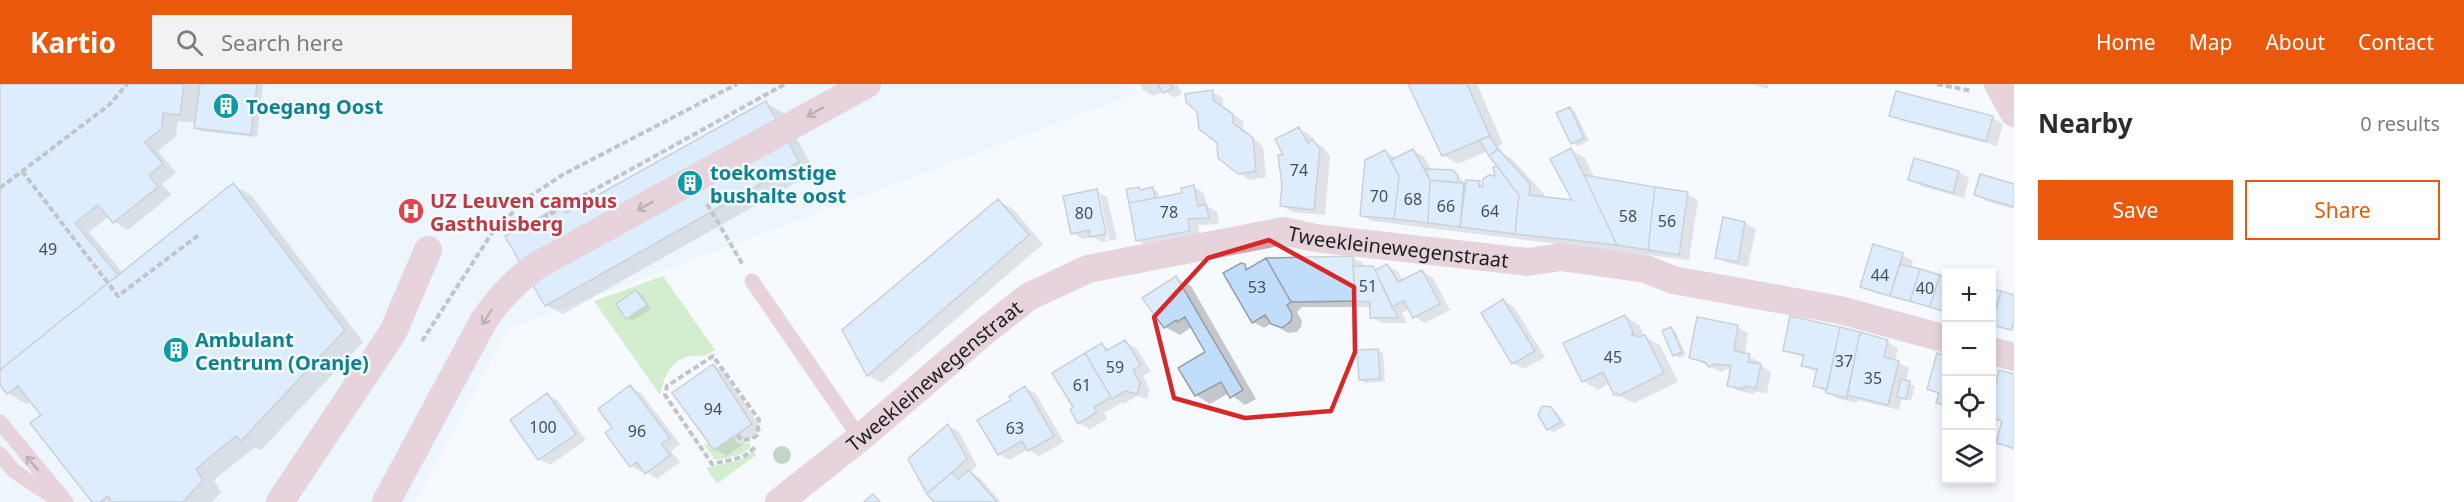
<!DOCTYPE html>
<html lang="en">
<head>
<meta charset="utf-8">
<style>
  :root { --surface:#fff; --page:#f2f2f3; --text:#2b2b33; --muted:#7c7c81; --line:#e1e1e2; --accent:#ea580c }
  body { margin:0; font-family:"Noto Sans",sans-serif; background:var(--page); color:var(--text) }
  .controls { position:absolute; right:18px; bottom:18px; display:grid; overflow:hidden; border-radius:0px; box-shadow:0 3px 9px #0003 }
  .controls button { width:54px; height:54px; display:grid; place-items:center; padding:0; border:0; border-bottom:2px solid var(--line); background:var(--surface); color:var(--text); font:30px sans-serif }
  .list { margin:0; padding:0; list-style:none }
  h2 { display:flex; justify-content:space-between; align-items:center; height:78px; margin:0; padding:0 24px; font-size:26px }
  h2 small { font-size:20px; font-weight:400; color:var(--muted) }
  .actions { display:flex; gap:12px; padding:18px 24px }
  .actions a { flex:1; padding:14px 0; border:2px solid var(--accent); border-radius:0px; text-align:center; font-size:21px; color:var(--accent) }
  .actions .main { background:var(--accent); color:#fff }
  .icon { flex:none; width:33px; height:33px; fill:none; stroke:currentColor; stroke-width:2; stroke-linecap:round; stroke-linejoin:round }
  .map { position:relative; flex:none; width:2014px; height:418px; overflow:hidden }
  header { display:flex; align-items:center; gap:36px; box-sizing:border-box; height:84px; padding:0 30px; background:var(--accent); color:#fff }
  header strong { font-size:28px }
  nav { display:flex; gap:33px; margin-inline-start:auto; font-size:21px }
  .search { width:420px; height:54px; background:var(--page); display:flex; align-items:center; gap:15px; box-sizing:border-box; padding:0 21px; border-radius:0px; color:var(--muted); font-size:22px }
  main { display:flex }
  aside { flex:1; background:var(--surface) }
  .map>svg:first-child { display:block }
  .built { fill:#e2effb }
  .green { fill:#a9de94 }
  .shadow { fill:#0003; fill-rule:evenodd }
  .building { fill:#c0ddfb; stroke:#989ea4; stroke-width:1.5 }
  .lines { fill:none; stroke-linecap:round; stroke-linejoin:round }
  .path { stroke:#818588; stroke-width:4; stroke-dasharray:6 3; stroke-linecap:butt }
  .lane { stroke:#d3a4af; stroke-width:15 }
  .street { stroke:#d3a4af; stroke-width:28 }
  .tree { fill:#88a87c }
  .oneway { stroke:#6f5b61 }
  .marked { fill:none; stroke:#d62828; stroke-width:4.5; stroke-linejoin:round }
  .labels { text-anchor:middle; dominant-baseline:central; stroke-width:5; stroke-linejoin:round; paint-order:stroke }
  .number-label { font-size:16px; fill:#464e58 }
  .culture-label { font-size:20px; font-weight:bold; fill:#0d838f; stroke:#f5faff; text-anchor:start }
  .health-label { font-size:20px; font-weight:bold; fill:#be3a42; stroke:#f5faff; text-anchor:start }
  .street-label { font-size:20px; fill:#1d1f21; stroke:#f5faff }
</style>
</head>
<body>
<header>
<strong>Kartio</strong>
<div class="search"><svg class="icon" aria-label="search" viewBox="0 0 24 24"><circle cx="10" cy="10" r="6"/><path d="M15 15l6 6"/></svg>Search here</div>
<nav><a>Home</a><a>Map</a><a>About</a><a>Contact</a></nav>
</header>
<main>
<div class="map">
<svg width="2014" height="418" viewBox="0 0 2014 418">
  <rect width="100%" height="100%" fill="#f5faff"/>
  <path class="built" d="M0,0H1131L1136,9L508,245L415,418H0Z"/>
  <path class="green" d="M663,192L715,266C703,275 700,270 687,273C669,278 664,295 660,311L594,217Z
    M734,352L738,360L750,359L751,363L740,371L715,376L704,361L708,358L715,366Z
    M754,367L756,371L717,400L706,384L740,376Z"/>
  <path class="shadow" d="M0,0H263L257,53L201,47L196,43V39L178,37L176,52L158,67L176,89L162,100L171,111L128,146L114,137L109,132L89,148L123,189L233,101L252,112L363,258L261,366L255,363L214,396L221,408L212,418H94L43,331L31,317L27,320L8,309L0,299Z
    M1140,0H1177L1182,10L1175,14L1164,7L1154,12L1143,6Z
    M1409,0H1477L1503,60L1498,62L1503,70L1512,75L1544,110V115L1575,118L1571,66L1585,74L1595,95L1687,110L1698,116L1689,176L1372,137L1361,131L1385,67L1396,74L1413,66L1424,73L1432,87L1452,88L1458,91L1463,97V100L1467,103L1479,99L1484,102L1497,94L1503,87L1488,67L1458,80L1443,71Z
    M1751,0H1768V5Z
    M1212,8L1223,14V23L1243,37L1244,47L1263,62L1266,93L1250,96L1239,89L1219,58L1201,44Z
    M766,19L783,29L815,88L563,230L546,221L562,123L571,128Z
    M1570,24L1575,28L1589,57L1578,62L1573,59Z
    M1891,31L1992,33L2003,40L1997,62L1902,37Z
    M1299,45L1310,51L1313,58L1323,63L1330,72L1325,131L1292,128L1281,121L1285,72Z
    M1915,76L1959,88L1969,94L1964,114L1921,102L1910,95Z
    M2014,102V125L1986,117L1976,111Z
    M1194,103L1204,109L1207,122L1217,128L1219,140L1198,141L1200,153L1148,163L1138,156L1128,107L1152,105L1158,108L1159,115L1184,110Z
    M1096,107L1107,113L1117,155L1102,158L1093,153L1083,155L1073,149ZM1097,112H1100L1109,157H1107Z
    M998,117L1013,125L1043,160L882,299L868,291Z
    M1724,135L1745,139L1756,145L1748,183L1728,179L1717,173Z
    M1902,171L1913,177L1911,184L1946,194V228L1872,208L1861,202Z
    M1352,173L1363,179V184H1373L1378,186L1387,181L1398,188L1403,197L1422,187L1433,194L1450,226L1425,239L1415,233L1410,225L1402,229L1407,239H1382L1371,233V223H1302L1297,228L1302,237L1301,243L1297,248L1288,249L1272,239L1264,244L1253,238L1245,182L1250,185Z
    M1176,194L1191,202L1256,315L1245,321L1229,309L1210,320L1196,311L1207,269L1192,245L1190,244L1180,251L1165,243Z
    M1992,206L2014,213V247L1992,241Z
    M636,208L642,211L651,225L632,237L627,234Z
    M1504,217L1514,223L1545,273L1524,285L1513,279Z
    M1625,232L1639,241L1645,253L1660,261L1678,298L1634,319L1615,310L1610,299L1598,306L1583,297Z
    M1738,243L1748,249L1745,271L1760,278V281L1771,288L1767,309L1755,308L1754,310L1739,307L1729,301L1732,286L1727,285L1721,288L1691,274Z
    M1671,245L1676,248L1686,271L1680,274L1674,271Z
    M1125,258L1136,264L1151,287L1143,292L1150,306L1147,315L1137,312L1124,320L1121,319L1104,329L1107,335L1090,345L1079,339L1102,261L1111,266Z
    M1888,258L1898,264L1895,277L1909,284L1906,298L1915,302L1911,317L1902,314L1899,326L1858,316L1857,319L1839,315L1815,302L1818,289L1803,282L1805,274L1785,266Z
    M1377,266L1383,269L1385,297L1366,299L1360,296Z
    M1938,271L1946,273V323L1938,318L1940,311L1928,305Z
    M713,281L724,288L762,346L726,372L715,365L674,310Z
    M2000,288L2014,292V366L1997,359L2003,339L1993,334L1997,319L1993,316Z
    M630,303L641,309L680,360L671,367L680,378L657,395L645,386L642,388L631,382L607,350L614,344Z
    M1025,304L1036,310L1064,358L1039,372L1028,365L1010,376L999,370L1013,317Z
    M548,311L558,317L586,356L550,381L539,375Z
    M1551,324L1557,328L1566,341L1554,348L1548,345Z
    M949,342L959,348L977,382L970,388L980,394L1001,418H936Z"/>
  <path class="building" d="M0,0H184L180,31L163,29L162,44L145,58L163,80L149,91L158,103L113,139L98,121L75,139L118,191L0,286Z
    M200,0H257L251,51L194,44Z
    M1158,0H1170L1173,4L1163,9Z
    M1408,0H1467L1490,52L1442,72Z
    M1213,6V16L1233,30V39L1253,54L1256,87L1238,90L1218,74L1217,59L1199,45L1197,28L1186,18L1185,10Z
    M1896,7L1993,32L1986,57L1889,32Z
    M766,17L799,78L545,222L505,152L562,121L566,129Z
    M1570,23L1584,54L1571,60L1556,29Z
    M1299,43L1308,60L1312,55L1320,65L1314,126L1280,122L1282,101L1278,71H1283L1275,55Z
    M1490,52L1498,65L1489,72L1479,56Z
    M1571,64L1584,91L1617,161L1515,150L1519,111L1489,72L1498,65L1530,100L1529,111L1572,116L1550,75Z
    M1413,65L1430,96L1428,139L1394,135L1399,92L1391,76Z
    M1385,66L1399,92L1394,135L1360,132L1365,76Z
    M1914,74L1959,87L1953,109L1908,96Z
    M1497,82L1519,111L1515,150L1460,143L1466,96L1480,97L1479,103H1483V95L1489,91L1495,92L1493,83Z
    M1425,85L1453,86L1458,92L1457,99L1430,96Z
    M1980,90L2014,100V123L1974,111Z
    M1584,91L1655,103L1648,166L1617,161Z
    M1430,96L1464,99L1460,143L1428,139Z
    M233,99L345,246L241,357L236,352L196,385L203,396L183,418H112L108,412L100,418H92L30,339L41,331L18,302L7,310L0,301V286Z
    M1194,101L1198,122L1206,120L1209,134L1188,135L1190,147L1136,157L1129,119L1182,109L1181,104Z
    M1139,103L1140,106L1153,103L1155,114L1129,119L1126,105Z
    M1655,103L1688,108L1679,171L1648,166Z
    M1097,105L1106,150L1090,153L1089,146L1071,150L1063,112Z
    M998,115L1029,151L867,292L842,246Z
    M1723,133L1745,138L1738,178L1715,174Z
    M1873,160L1903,169L1890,212L1860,203Z
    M1353,172L1355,217L1291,218L1266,174Z
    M1266,174L1291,218L1287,221L1292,230L1291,237L1282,244L1271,240L1265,231L1252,239L1223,189L1241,179L1245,180L1246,186Z
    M1387,180L1398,198L1422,186L1440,220L1413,234L1404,217L1392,223L1375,186Z
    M1900,180L1920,185L1910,217L1890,212Z
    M1353,182H1373L1398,234H1370V218L1355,217Z
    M1920,185L1940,191L1930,223L1910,217Z
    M1940,191L1946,193V228L1930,223Z
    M1176,192L1243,306L1230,314L1221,298L1195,312L1178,284L1205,268L1185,233L1177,238L1176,236L1164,244L1142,214Z
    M1992,205L2001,207L1992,239Z
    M636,206L647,221L626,235L616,220Z
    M2001,207L2014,211V237L2011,246L1992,241Z
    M1503,215L1535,267L1512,280L1481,229Z
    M1625,231L1633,248L1632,251L1640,253L1645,251L1664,289L1618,312L1617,309L1614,311L1603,288L1582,298L1563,259Z
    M1790,232L1840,243L1827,305L1813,302L1817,285L1801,282L1804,271L1783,267Z
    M1697,233L1738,241L1734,267L1750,270L1748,278L1761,280L1756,304L1744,302V305L1727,302L1731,282L1715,280L1709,283L1705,278L1689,274Z
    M1671,243L1682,268L1673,272L1662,247Z
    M1840,243L1860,248L1847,314L1826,309Z
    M1860,248L1888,256L1884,273L1899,277L1888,321L1847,311Z
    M1125,256L1141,281L1133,286L1140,299L1137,310L1125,307L1112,315L1085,269L1102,259L1106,267Z
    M1378,265L1380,295L1359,296L1357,266Z
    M1085,269L1111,313L1094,323L1097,328L1078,340L1070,326L1073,323L1052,289Z
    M1937,269L1946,272V321L1936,319L1939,309L1927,305Z
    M713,280L752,340L714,366L672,309Z
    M1999,286L2014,290V364L1996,359L2002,337L1992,334L1995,318L1992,315Z
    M1901,295L1910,297L1906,315L1897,313Z
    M630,301L670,354L661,360L670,371L645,390L637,378L630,383L605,349L612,344L598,325Z
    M1025,302L1054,352L1028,367L1022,357L998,371L977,336L1011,316L1009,312Z
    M547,309L576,350L538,376L510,336Z
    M1542,322L1551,323L1561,338L1547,346L1538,331Z
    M948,340L967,375L927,410L908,375Z
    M969,386L997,418H934L927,410L952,388L958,395Z
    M873,410L880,418H864Z"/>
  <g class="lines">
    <path class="path" d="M1937,0L1972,7
      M22,87L118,212L200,150
      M0,104L109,21L127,0
      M707,120L743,181
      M527,143L785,0
      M422,257L492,149L527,114L564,90L737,0
      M737,351L742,356L752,355L757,351L759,336L713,272L667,302L665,311L712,380L743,373L757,362"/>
    <path class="lane" d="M752,197L860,354
      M0,338L66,418
      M0,370L14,387L56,415"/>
    <g class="street">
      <path d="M1998,0L2014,29"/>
      <path d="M1992,267L2014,273"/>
      <path d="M280,418L393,248L428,166"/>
      <path d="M386,418L484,236C499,214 515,197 536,182L867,0"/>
      <path id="s1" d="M779,418L860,354L979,252L1028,213L1088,185L1283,147L1315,154L1528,178L1561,173L1646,185L1673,196L1840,226L1946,255"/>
    </g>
  </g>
  <circle class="tree" cx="782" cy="371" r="9"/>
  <defs><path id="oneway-shaft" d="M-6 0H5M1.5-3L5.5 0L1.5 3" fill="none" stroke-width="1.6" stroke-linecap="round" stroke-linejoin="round" transform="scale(1.5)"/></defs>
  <g class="oneway">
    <use href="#oneway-shaft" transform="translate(815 28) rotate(151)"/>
    <use href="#oneway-shaft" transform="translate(645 122) rotate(151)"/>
    <use href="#oneway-shaft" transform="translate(487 233) rotate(123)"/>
    <use href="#oneway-shaft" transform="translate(32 379) rotate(-130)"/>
  </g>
  <path d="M0 0H2014V418H0ZM1269,156L1354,203L1355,268L1331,327L1245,334L1174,314L1154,233L1208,174Z" fill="#f5faff" fill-opacity=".55" fill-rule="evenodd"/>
  <path class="marked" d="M1269,156L1354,203L1355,268L1331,327L1245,334L1174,314L1154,233L1208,174Z"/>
  <defs>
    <g id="building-disc" transform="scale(1.35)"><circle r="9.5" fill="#0f9aa8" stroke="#f5faff"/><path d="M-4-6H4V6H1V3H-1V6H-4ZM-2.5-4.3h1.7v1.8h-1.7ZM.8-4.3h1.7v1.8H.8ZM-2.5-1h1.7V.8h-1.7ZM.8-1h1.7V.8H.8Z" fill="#fff"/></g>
    <g id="hospital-disc" transform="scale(1.35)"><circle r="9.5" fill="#e0444e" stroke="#f5faff"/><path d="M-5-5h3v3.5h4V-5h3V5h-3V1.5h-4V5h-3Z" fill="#fff"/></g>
  </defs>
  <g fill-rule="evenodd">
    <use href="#building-disc" x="226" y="22"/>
    <use href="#building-disc" x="690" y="99"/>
    <use href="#hospital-disc" x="411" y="127"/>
    <use href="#building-disc" x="176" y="266"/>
  </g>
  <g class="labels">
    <g class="number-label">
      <text x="1299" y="86">74</text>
      <text x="1379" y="112">70</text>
      <text x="1413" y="115">68</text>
      <text x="1446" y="122">66</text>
      <text x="1490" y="127">64</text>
      <text x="1169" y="128">78</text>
      <text x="1084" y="129">80</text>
      <text x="1628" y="132">58</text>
      <text x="1667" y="137">56</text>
      <text x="48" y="165">49</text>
      <text x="1880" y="191">44</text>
      <text x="1368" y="202">51</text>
      <text x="1257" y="203">53</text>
      <text x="1925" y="204">40</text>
      <text x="1613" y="273">45</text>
      <text x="1844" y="277">37</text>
      <text x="1115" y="283">59</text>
      <text x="1873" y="294">35</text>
      <text x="1082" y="301">61</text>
      <text x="713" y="325">94</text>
      <text x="543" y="343">100</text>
      <text x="1015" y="344">63</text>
      <text x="637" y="347">96</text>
    </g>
    <g class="culture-label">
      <text x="246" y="22">Toegang Oost</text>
      <text x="710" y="88">toekomstige<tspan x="710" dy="23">bushalte oost</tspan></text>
      <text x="195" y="255">Ambulant<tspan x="195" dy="23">Centrum (Oranje)</tspan></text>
    </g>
    <g class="health-label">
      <text x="430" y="116">UZ Leuven campus<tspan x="430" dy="23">Gasthuisberg</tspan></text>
    </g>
    <g class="street-label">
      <text stroke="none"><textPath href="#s1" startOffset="704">Tweekleinewegenstraat</textPath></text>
      <text stroke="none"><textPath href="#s1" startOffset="200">Tweekleinewegenstraat</textPath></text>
    </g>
  </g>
</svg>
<div class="controls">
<button>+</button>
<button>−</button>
<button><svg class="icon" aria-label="locate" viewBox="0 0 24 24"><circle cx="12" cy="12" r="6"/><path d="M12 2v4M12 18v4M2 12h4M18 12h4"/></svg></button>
<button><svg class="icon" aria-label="layers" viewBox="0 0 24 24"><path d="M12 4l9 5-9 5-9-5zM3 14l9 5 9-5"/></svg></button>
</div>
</div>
<aside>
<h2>Nearby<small>0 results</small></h2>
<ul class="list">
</ul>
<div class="actions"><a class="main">Save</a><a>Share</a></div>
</aside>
</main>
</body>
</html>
